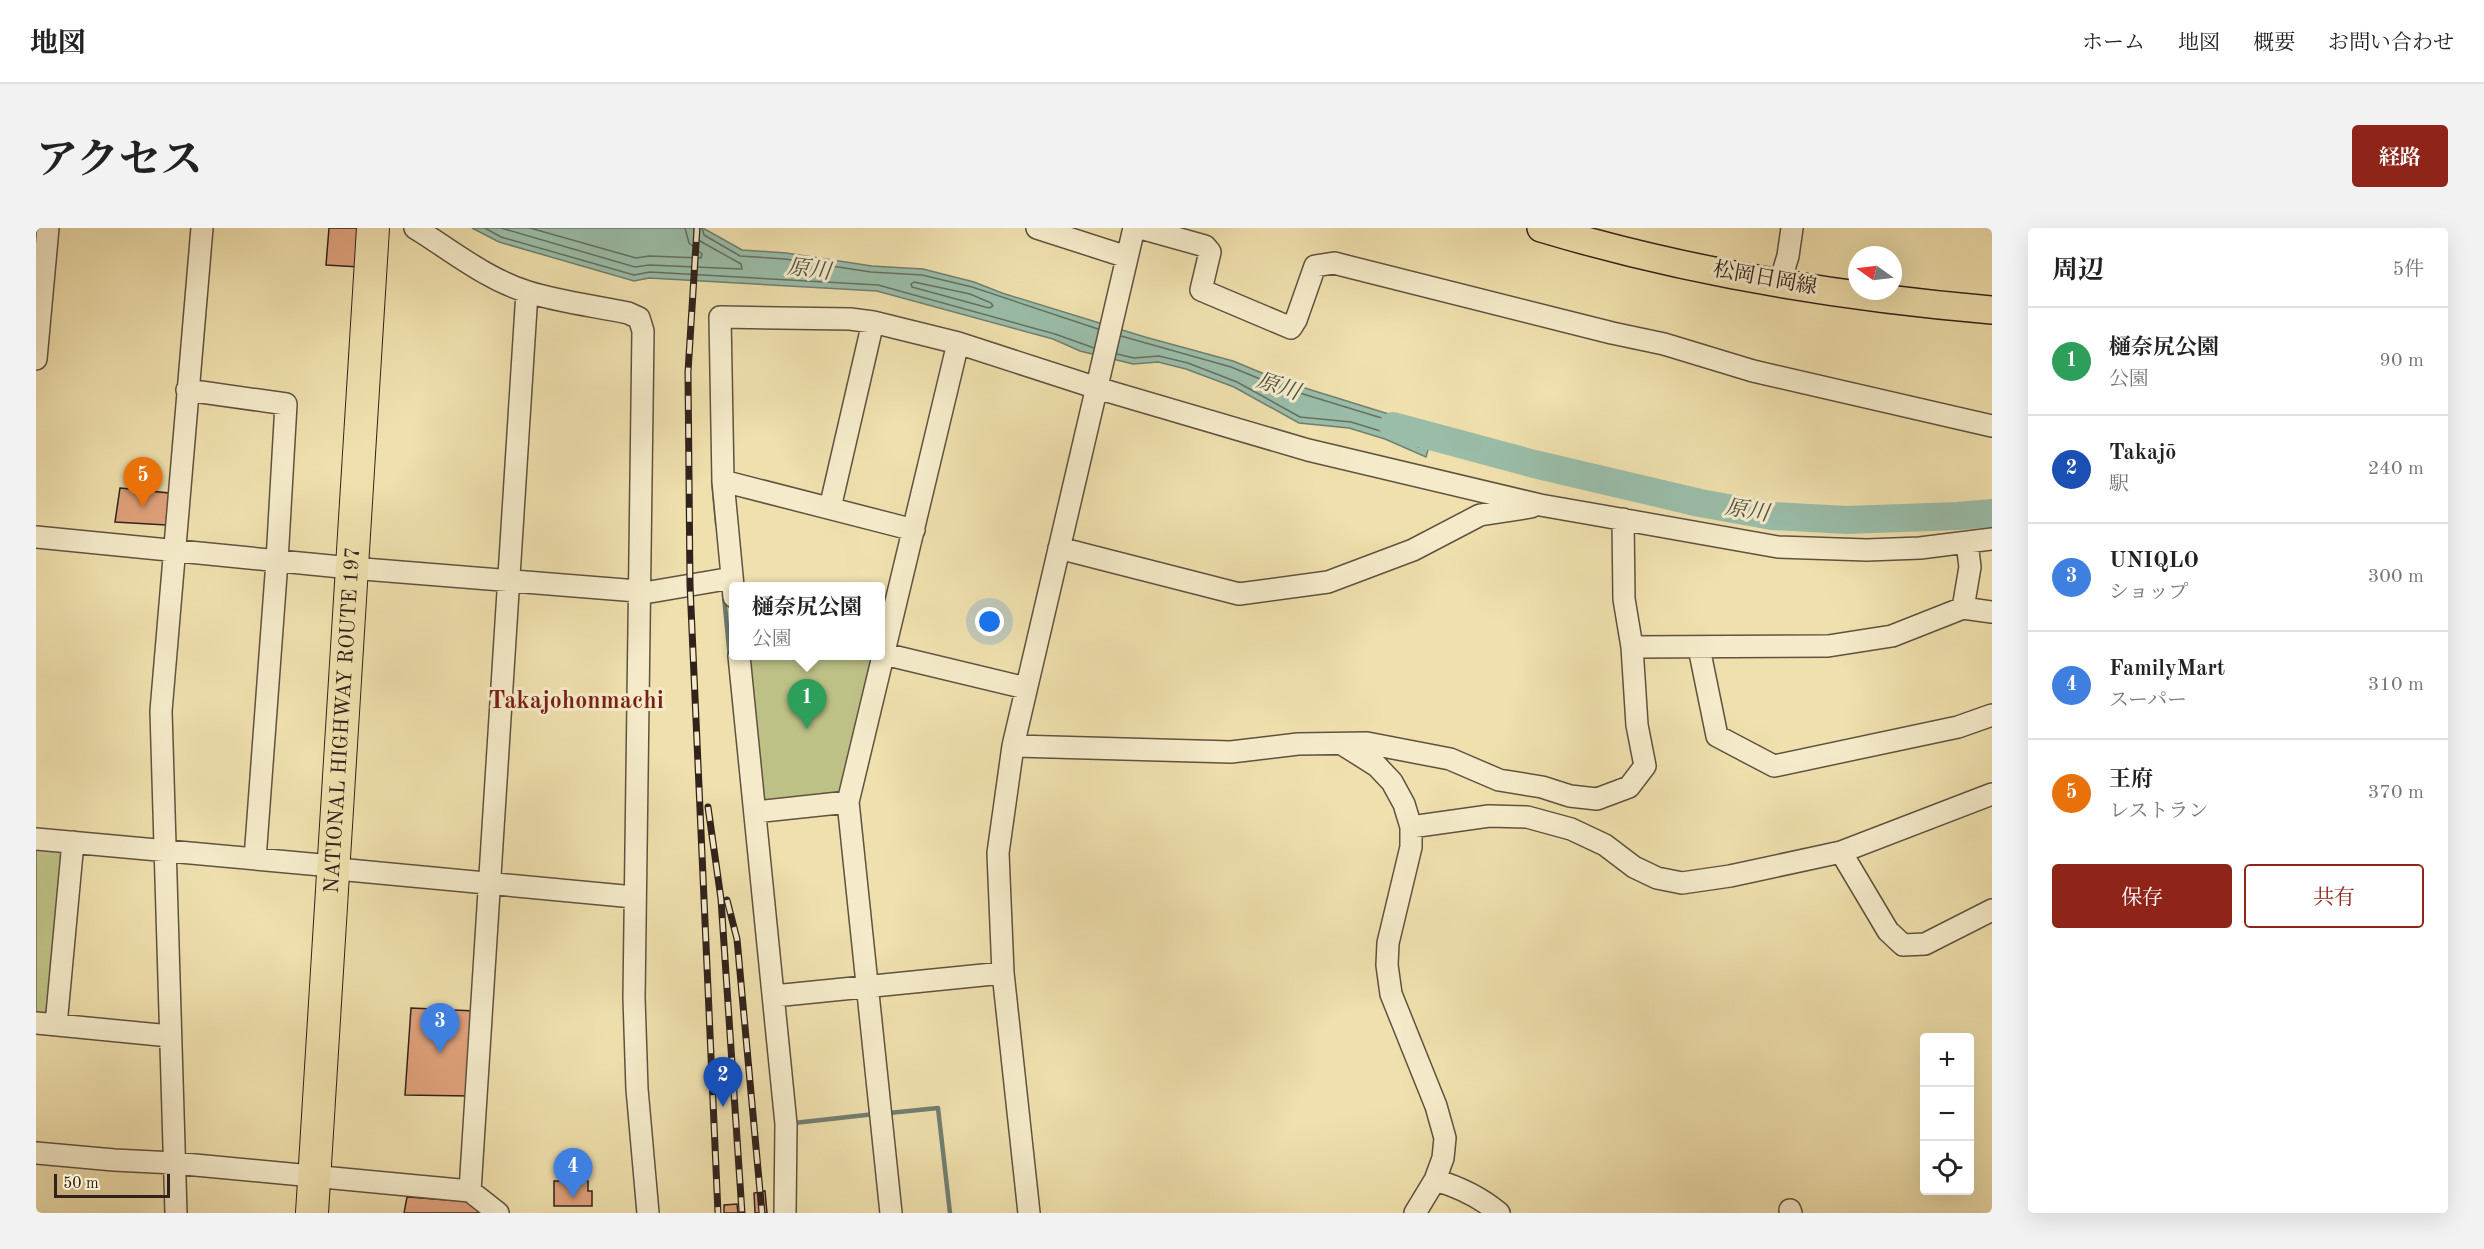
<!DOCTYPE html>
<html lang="ja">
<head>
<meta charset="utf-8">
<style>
  :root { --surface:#fff; --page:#f2f2f2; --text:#222; --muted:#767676; --line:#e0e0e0; --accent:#8f2418 }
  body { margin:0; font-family:"Old Standard TT","Noto Serif JP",serif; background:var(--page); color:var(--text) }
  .controls { position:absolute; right:18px; bottom:18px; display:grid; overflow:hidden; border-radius:6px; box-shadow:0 6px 24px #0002 }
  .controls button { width:54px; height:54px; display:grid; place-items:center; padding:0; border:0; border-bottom:2px solid var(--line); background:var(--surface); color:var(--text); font:30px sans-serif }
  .compass { position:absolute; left:1812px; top:18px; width:54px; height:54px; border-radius:50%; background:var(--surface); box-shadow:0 6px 24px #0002; rotate:284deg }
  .scale { position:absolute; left:18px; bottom:15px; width:116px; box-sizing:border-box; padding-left:6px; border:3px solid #31221c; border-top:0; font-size:16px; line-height:21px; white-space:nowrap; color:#31221c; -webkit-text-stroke:4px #f5ebca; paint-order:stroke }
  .you { position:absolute; left:954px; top:394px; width:21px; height:21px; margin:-15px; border:4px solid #fff; border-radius:50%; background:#1a73e8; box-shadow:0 0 0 9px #1a73e833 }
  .badge { display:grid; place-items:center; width:39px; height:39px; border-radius:50%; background:var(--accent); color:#fff; font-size:20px; font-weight:700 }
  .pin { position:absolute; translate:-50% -50px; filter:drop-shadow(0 2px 3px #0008) }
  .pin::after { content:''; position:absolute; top:32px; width:21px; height:18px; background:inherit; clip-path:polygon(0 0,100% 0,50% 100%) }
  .popup { position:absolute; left:693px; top:354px; width:156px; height:78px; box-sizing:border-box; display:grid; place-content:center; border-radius:6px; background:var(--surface); filter:drop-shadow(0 2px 4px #0005); font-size:20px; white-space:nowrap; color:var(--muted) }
  .popup b { font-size:22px; color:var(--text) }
  .popup::after { content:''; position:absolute; left:50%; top:100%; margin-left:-12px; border:12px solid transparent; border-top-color:var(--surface) }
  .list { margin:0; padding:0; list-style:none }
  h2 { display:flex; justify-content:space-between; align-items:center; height:78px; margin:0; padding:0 24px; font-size:26px }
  h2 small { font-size:20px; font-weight:400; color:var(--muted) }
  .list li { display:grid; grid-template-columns:39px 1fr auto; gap:18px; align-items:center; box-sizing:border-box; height:108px; padding:0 24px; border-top:2px solid var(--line) }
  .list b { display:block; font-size:22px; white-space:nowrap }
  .list p { margin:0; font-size:20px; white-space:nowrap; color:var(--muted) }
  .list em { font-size:20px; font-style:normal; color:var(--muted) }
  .actions { display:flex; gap:12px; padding:18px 24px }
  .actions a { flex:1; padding:14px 0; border:2px solid var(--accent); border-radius:6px; text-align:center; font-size:21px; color:var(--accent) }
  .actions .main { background:var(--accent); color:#fff }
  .icon { flex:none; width:33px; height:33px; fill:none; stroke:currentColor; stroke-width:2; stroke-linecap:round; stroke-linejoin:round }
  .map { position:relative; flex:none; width:1956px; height:985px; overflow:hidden; border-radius:6px }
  header { display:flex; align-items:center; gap:36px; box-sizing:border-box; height:84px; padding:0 30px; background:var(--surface); border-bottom:2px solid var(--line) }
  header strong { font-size:28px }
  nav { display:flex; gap:33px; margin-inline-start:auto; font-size:21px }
  .intro { display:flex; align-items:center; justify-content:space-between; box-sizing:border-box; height:144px; padding:0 36px }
  h1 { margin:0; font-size:42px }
  .button { padding:15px 27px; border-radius:6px; background:var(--accent); color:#fff; font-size:21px; font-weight:700 }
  main { display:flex; gap:36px; padding:0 36px }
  aside { flex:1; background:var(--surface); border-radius:6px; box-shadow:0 6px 24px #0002 }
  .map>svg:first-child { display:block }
  .green { fill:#bec186; stroke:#787251; stroke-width:1.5 }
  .water { fill:#9abda9; stroke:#707f71; stroke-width:1.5 }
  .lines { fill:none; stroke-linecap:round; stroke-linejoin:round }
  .shore { stroke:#667062; stroke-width:1.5 }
  .stream { stroke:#707f71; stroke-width:4.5 }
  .river { stroke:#9abda9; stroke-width:28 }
  .building { fill:#e1a27c; stroke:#31221c; stroke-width:1.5 }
  .minor-casing { stroke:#605240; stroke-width:24 }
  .major-casing { stroke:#31221c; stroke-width:30 }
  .highway-casing { stroke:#31221c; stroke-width:34 }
  .minor { stroke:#f5ebca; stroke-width:21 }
  .major { stroke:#efe0ad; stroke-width:27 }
  .highway { stroke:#efe0ad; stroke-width:32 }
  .rail-casing { stroke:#31221c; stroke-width:7 }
  .rail { stroke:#f5ebca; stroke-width:4.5; stroke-dasharray:14; stroke-linecap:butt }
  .labels { text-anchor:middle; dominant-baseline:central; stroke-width:6; stroke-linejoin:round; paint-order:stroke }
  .street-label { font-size:21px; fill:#31221c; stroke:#f5ebca }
  .water-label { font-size:22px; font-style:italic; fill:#505046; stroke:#f5ebca }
  .quarter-label { font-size:24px; font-weight:bold; fill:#7a1f14; stroke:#f5ebca }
</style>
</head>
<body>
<header>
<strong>地図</strong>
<nav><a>ホーム</a><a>地図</a><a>概要</a><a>お問い合わせ</a></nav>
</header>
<div class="intro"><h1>アクセス</h1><a class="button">経路</a></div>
<main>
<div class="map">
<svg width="1956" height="985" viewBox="0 0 1956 985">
  <rect width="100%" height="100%" fill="#efe0ad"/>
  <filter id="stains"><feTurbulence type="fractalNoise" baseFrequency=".00333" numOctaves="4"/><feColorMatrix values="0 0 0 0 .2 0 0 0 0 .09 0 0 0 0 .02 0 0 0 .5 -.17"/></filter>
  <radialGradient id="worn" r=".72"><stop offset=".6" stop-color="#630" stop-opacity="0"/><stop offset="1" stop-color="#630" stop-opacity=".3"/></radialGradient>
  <path class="green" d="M711,428H820L834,431L838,438L809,563L802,569L732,576L726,571Z
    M0,619L22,621L28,630L15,783L8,788L0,787Z"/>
  <path class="water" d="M436,0H667L706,22L750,25L836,38L887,41L938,54L966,65L1109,109L1197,133L1243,152L1398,200L1390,229L1349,211L1313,200L1263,195L1198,159L1150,141L1122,134L1097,136L1044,123L1017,111L841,63L613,50L598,53L463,14Z"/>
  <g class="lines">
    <path class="shore" d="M449,0L465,9L598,47L614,44L842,57L1019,106L1058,120
      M465,0L599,39L613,37L706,41L705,36L664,13L659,8L658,0
      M494,0L600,30L613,28L665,30L666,26L653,15L649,0
      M666,0L668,7L704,28L749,31L835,44L886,47L936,59L1062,101
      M878,54L934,66L955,75L957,78L953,80L876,59L875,56Z
      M1081,126L1098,130L1123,128L1152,135L1201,154L1264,189L1315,194L1351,205L1383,219L1387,217L1390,206L1388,203L1241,158L1195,139L1085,108"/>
    <path class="stream" d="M677,253L681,296
      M688,368L694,430
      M853,885L902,880L914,985
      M758,895L839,886"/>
    <path class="river" d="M1357,198L1498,236L1664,275L1736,288L1811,292L1922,288L1956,285"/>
  </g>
  <path class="building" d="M293,0H328L323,39L290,37Z
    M84,260L133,265L130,297L79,294Z
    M375,780L439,783L434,868L369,867Z
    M518,953H552V963H556V978H518Z
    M729,963L731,985H719L718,965Z
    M371,969L440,974L442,985H368Z
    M701,976L702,985H688V977Z"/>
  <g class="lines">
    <g class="minor-casing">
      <path id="minor" d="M379,0C415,22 450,51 492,64C524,74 559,78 592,85L603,90L607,103L598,770L601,861L612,985
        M1001,0L1091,29
        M1104,0L1169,18L1174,24L1165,62L1255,100L1260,92L1279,38L1298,35L1576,105L1628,116L1717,143L1956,198
        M1744,54L1752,28L1756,0
        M0,131L12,0
        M151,162L250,176L241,333L219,631
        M687,253L878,302
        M794,280L837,94
        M0,309L315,340L614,364L696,350
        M1023,320L1203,366L1292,354L1377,322L1444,287L1495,279
        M698,369L687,253L684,89L814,91L837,94L922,115L1061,160L1272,222L1504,277L1550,285L1742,319L1831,322L1884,320L1956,311
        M1927,380L1956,384
        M1596,419L1792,418L1856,408L1927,380L1934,339L1931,315
        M1663,420L1681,508L1738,538L1922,499L1956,487
        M844,425L990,460
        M703,428L750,896L749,985
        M1306,516L1341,538L1356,554L1368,576L1375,599V619L1352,715L1351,737L1355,766L1400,878L1409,910L1407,930L1399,952L1379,985
        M977,518L1195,524L1262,516L1331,515L1414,531L1463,552L1506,559L1534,568L1561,571L1593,559L1609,538L1601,497L1596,419L1588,371L1587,291
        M719,584L812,574
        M1375,599L1453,588L1491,589L1535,601L1569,617L1598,639L1621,650L1646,655L1694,648L1805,624L1956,566
        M0,611L296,638L312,642L598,669
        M1805,624L1852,703L1867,717L1889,716L1956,682
        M738,768L967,745
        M0,795L134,808
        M20,797L37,614
        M0,925L78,932L138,935L434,963L462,985
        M1399,952C1423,959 1443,968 1463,985
        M434,963L491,64
        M1754,982L1755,985
        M140,985L125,483L166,0
        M855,985L812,574L922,115
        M993,985L967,745L962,625L977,518L1098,0"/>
    </g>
    <g class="major-casing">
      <path id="major" d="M1505,0C1651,44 1804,69 1956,82"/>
    </g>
    <g class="highway-casing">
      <g id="highway">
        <path id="s1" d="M276,985L337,0"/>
      </g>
    </g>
    <use href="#minor" class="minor"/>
    <use href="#major" class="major"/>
    <use href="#highway" class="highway"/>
    <g class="rail-casing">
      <path id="rail" d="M661,0L652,144L654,357L682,985
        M672,579L685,671L706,985
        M691,672L701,711L726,985"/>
    </g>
    <use href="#rail" class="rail"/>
  </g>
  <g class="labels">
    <g class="street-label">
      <text transform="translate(1729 51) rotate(10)">松岡日岡線</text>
      <text stroke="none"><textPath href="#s1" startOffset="494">NATIONAL HIGHWAY ROUTE 197</textPath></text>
    </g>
    <g class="water-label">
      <text transform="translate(773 42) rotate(7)">原川</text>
      <text transform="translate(1242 159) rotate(18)">原川</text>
      <text transform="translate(1711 283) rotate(9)">原川</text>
    </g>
    <g class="quarter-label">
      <text x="540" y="474">Takajohonmachi</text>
    </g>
  </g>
  <rect width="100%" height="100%" filter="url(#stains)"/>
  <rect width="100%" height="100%" fill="url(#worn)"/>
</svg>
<div class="controls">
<button>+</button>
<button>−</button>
<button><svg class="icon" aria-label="locate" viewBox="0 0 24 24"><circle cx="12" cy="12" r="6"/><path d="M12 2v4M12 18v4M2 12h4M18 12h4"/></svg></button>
</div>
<svg class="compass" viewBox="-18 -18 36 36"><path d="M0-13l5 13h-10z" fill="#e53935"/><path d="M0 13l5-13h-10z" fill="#767676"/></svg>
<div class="scale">50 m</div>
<div class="you"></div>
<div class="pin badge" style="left:771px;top:501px;background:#2e9e5b">1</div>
<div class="popup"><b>樋奈尻公園</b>公園</div>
<div class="pin badge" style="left:687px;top:879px;background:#1a4fb4">2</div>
<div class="pin badge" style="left:404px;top:825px;background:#3f7fe0">3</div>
<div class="pin badge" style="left:537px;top:970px;background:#3f7fe0">4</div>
<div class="pin badge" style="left:107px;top:279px;background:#e8710a">5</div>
</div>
<aside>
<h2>周辺<small>5件</small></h2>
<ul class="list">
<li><span class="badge" style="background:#2e9e5b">1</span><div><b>樋奈尻公園</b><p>公園</p></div><em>90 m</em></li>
<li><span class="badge" style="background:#1a4fb4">2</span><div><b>Takajō</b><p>駅</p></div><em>240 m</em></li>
<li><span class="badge" style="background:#3f7fe0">3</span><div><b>UNIQLO</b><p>ショップ</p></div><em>300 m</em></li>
<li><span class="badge" style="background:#3f7fe0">4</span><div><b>FamilyMart</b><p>スーパー</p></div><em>310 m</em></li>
<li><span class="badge" style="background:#e8710a">5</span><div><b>王府</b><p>レストラン</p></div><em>370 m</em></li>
</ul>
<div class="actions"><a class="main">保存</a><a>共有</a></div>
</aside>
</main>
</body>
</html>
